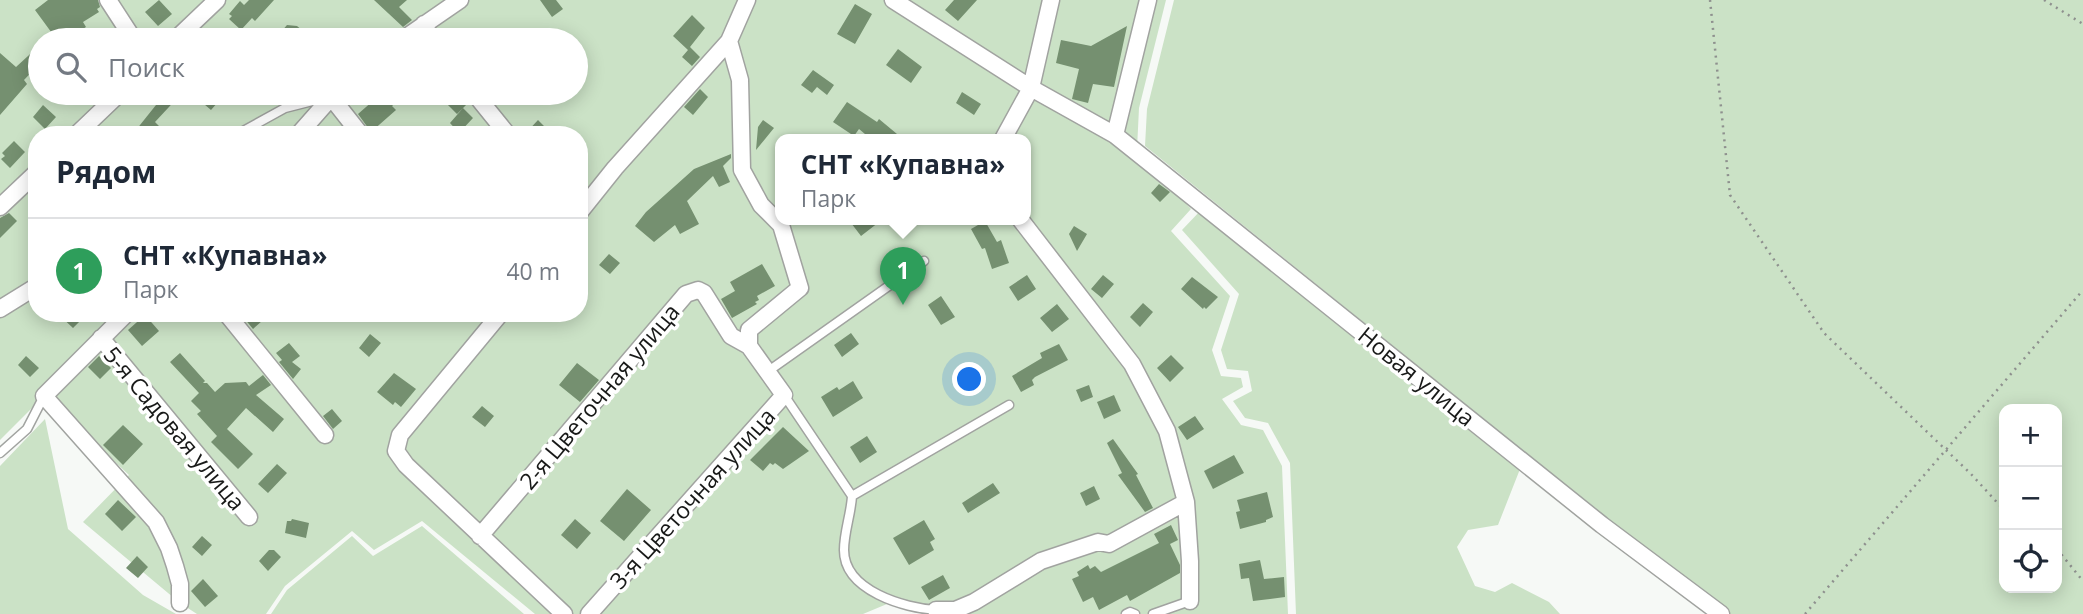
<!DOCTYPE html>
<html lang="ru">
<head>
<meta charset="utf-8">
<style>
  :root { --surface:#fff; --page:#f2f2f3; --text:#1f2937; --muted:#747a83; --line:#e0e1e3; --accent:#0b8043 }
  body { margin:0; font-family:"Open Sans",sans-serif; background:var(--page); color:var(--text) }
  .controls { position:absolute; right:21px; bottom:21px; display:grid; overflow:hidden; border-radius:14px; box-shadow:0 4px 18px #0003 }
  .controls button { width:63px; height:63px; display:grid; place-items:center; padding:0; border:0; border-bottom:2px solid var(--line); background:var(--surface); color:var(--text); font:35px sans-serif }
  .you { position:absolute; left:970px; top:380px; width:24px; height:24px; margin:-18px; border:5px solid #fff; border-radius:50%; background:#1a73e8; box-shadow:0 0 0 10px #1a73e833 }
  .badge { display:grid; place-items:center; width:46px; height:46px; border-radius:50%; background:var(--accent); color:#fff; font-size:23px; font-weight:700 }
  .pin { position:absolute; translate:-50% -58px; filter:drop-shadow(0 2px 4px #0008) }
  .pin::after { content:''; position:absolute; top:37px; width:24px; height:21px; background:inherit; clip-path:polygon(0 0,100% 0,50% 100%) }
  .popup { position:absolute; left:775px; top:134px; width:256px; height:91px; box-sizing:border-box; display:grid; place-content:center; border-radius:14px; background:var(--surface); filter:drop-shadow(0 2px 5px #0005); font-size:23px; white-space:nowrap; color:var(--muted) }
  .popup b { font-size:26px; color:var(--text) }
  .popup::after { content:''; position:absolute; left:50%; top:100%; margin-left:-14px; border:14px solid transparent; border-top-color:var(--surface) }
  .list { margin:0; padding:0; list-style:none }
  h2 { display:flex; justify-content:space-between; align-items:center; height:91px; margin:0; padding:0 28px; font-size:30px }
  h2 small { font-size:23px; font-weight:400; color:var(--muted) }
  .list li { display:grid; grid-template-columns:46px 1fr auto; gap:21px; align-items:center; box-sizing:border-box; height:105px; padding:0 28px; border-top:2px solid var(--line) }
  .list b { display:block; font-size:26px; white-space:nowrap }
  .list p { margin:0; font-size:23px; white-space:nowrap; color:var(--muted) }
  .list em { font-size:23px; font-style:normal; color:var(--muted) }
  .icon { flex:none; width:38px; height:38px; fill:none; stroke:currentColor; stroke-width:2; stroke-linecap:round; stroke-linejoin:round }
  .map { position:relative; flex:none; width:2083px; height:614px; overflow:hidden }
  .search { position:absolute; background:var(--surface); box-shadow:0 4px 18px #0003; left:28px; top:28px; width:560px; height:77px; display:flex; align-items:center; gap:18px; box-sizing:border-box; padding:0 24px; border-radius:38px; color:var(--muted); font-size:26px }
  .panel { position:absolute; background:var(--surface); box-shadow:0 4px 18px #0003; left:28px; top:126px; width:560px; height:196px; border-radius:28px }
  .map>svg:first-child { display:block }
  .green { fill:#cbe2c6; fill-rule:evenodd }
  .building { fill:#759070 }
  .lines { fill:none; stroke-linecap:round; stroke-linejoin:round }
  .lane-casing { stroke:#a1a3a0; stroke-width:11 }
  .street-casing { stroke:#a1a3a0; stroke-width:19 }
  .path { stroke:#8e908e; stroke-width:2.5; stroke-dasharray:2 5; stroke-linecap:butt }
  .lane { stroke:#fff; stroke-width:8 }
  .street { stroke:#fff; stroke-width:16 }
  .labels { text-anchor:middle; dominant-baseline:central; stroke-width:7; stroke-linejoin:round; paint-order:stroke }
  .street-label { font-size:23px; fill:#181918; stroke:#fff }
</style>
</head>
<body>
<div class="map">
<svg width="2083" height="614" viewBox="0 0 2083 614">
  <rect width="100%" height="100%" fill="#f6f9f6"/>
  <path class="green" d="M0,0H1166L1139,108L1137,149L1191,209L1171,231L1230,296L1212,350L1221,376L1241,378L1243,387L1222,399L1241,425L1263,430L1282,466L1288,614H922L899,599L863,614H535L422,521L374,550L352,531L285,586L266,614H197L180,603L83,522L129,475L44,396L0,440ZM40,40H576V93H40ZM37,135H579V313H37ZM780,139H1026V219H780Z
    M1174,0H2083V614H1725L1145,146L1147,109ZM2004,409H2057V588H2004Z
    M1202,209L1522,464L1498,525L1468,530L1457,547L1475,586L1495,592L1512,583L1549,602L1560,614H1296L1290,463L1268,423L1245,418L1233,401L1252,391L1248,371L1227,369L1221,350L1239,294L1182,230Z
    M45,419L68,529L143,595L176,614H0V466Z
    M422,526L524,614H271L287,590L352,536L373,556Z"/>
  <path class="building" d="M48,0H98L100,7L97,9L99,12L83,22L86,27L66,40H57L35,10Z
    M159,0L172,14L158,26L145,12Z
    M249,0H274L255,21L252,18L241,30L229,19L232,16L229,14L240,1L244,5Z
    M374,0H407L399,7L412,20L403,27Z
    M540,0H556L563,9L552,17Z
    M954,0H977L958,21L945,10Z
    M855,4L872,14L855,44L837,34Z
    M692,15L705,28L690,47L700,57L692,66L682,57L688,50L673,36Z
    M287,25L297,26L314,40H274Z
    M1127,26L1114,87L1093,84L1088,103L1072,99L1079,69L1056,63L1061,40L1091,46Z
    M40,45V63L24,80L27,84L0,115V53L16,67Z
    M898,49L922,67L911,83L886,65Z
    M813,70L834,85L827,95L817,87L812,93L801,85Z
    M700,89L708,97L693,115L684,107Z
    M962,92L981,104L974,115L956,103Z
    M152,93H182L155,122L160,127L154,135H132L160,100Z
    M191,93H226L211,110Z
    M382,93H406L392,106L396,110L371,132L358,114Z
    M459,93L468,103L457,114L447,104Z
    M847,102L877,122L879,119L903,139H871L859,129L854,136L833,122Z
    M43,105L56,117L45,129L33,117Z
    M463,108L473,118L459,133L450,123Z
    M538,120L553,135H524Z
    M763,120L774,128L756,150L758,127Z
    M14,141L25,152L10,168L1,159L5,156L2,153Z
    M731,154V158L723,166L730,182L719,187L713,176L687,201L699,224L680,234L675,225L654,242L635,226L646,212L694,169Z
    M1159,184L1170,192L1160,202L1151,193Z
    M9,213L17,221L0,238V218Z
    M848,219H883L861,236Z
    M985,221L997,242L1001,240L1009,263L992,269L985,248L982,249L971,229Z
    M1074,226L1087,234L1077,251L1069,234Z
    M609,254L620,263L610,274L599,265Z
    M762,264L775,286L757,296L759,300L755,302L757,304L732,318L721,299L735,291L730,282Z
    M1027,275L1036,289L1018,301L1009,287Z
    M1103,275L1114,284L1102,298L1091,289Z
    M1192,277L1218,297L1206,309L1204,307L1203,309L1181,289Z
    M941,296L955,317L941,325L928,305Z
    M1143,303L1153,312L1140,327L1130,317Z
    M1057,304L1069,319L1052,332L1040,318Z
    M57,313H88L73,328Z
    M240,313H255L262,321L253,329Z
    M145,315L159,331L142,346L128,330Z
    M851,333L859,344L842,357L834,345Z
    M370,334L381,343L369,357L359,348Z
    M289,343L300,356L292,362L301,369L293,379L279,362L282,360L276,353Z
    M1059,344L1068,360L1035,377L1032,380L1034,385L1021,392L1012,376L1042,358L1040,353Z
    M180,353L205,381L203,383H207L215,392L225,383L246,382L249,386L263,375L271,385L256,395L284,419L273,432L246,408L227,429L253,454L238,469L211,442L217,436L197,414L201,411L191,401L199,393L170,362Z
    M1171,355L1184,368L1170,382L1157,368Z
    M26,356L39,368L30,377L18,365Z
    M99,356L111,368L100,379L88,367Z
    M577,363L599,380L580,402L559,385Z
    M394,373L416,389L401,407L395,402L393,405L377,392Z
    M853,381L863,398L833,417L821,397L837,387L839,390Z
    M1089,385L1093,397L1081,402L1076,390Z
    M1114,395L1121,411L1104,419L1097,402Z
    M482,406L494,416L485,427L472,417Z
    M332,409L342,421L333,429L323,416Z
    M1195,416L1204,429L1187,440L1178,427Z
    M123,425L143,444L123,465L103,445Z
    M783,427L809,451L783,469L775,463L773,465L770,463L763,471L750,460Z
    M867,436L877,452L860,463L850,447Z
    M1113,439L1138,474L1136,475L1153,508L1145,512L1118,475L1122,473L1107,443Z
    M1234,455L1244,473L1213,489L1204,471Z
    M277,464L287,473L268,493L258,484Z
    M993,483L1000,493L968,513L962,503Z
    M1094,486L1100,499L1086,506L1080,493Z
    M627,489L651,510L624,541L600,521Z
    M1267,492L1273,517L1266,520V522L1240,529L1236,512L1240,511L1237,500Z
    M118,500L136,517L122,531L105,514Z
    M292,519L309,523L306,538L285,533L287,521H291Z
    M575,519L591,533L577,549L561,535Z
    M924,520L935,539L930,542L934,550L909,565L893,538Z
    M1171,525L1178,540L1170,544L1180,565V573L1130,601L1127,595L1099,610L1093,597L1083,602L1072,579L1079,576L1077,572L1088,565L1090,569L1095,566L1101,572L1159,543L1154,534Z
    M202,536L212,545L202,556L192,547Z
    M269,550H274L281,557L268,571L259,561Z
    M137,556L148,567L138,578L126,568Z
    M1260,560L1264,579L1284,577L1285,597L1253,601L1249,578L1241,579L1239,564Z
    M943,575L950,588L929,600L921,587Z
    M203,579L218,596L205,607L191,591Z"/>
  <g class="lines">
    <g class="lane-casing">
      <path id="lane" d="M236,135L285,108L328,97
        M767,372L924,261
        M784,395L852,496L1009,405
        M0,453L27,429L44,396
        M852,496C851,514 844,532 844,550C844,591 905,608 936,610
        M1126,614L1130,612L1135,614
        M1153,614L1190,601"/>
    </g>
    <g class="street-casing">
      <path id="street" d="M108,0L134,40
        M893,0L1031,88L1115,135L1602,525L1721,614
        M424,24L432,40
        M175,40L217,0
        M402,40L460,0
        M729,41L740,80L742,170L761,205L781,225L800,288L749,330V346
        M474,93L508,135
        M331,97L361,135
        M76,135L120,93
        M298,135L335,93
        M1115,135L1148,0
        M1003,139L1031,88L1051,0
        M0,207L37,172
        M579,213L615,168L729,41L747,0
        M1020,219L1132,364L1167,431L1186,502L1190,561V601
        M0,309L37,286
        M127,313L44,396L156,522L169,548L175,566L180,584V603
        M226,313L325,435
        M501,313L400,435L396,451L406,465L564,614
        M101,338L249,517
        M480,536L686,294L698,290L704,293L731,336L749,346
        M936,610H955L974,602L1041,561L1098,542L1109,544L1186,502
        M589,614L784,395L749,346"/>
    </g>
    <path class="path" d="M1710,0L1730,195L1824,333L1971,474L2004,510
      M2044,0L2083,24
      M2057,549L2083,581
      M1805,614L2083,290"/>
    <use href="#lane" class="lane"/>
    <use href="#street" class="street"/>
  </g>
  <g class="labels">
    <g class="street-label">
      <text transform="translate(1417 376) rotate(39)">Новая улица</text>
      <text transform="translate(599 396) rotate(-50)">2-я Цветочная улица</text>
      <text transform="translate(175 428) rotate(50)">5-я Садовая улица</text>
      <text transform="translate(692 498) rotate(-48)">3-я Цветочная улица</text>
    </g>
  </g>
</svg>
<div class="controls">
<button>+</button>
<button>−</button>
<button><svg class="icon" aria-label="locate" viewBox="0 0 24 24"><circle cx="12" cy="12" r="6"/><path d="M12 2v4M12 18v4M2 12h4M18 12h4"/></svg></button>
</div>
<div class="you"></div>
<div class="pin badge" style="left:903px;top:305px;background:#2e9e5b">1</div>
<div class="popup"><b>СНТ «Купавна»</b>Парк</div>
<div class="search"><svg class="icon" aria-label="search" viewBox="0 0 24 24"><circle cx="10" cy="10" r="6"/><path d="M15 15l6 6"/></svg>Поиск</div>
<section class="panel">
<h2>Рядом<small></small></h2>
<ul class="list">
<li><span class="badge" style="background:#2e9e5b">1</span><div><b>СНТ «Купавна»</b><p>Парк</p></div><em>40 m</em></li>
</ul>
</section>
</div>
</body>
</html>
